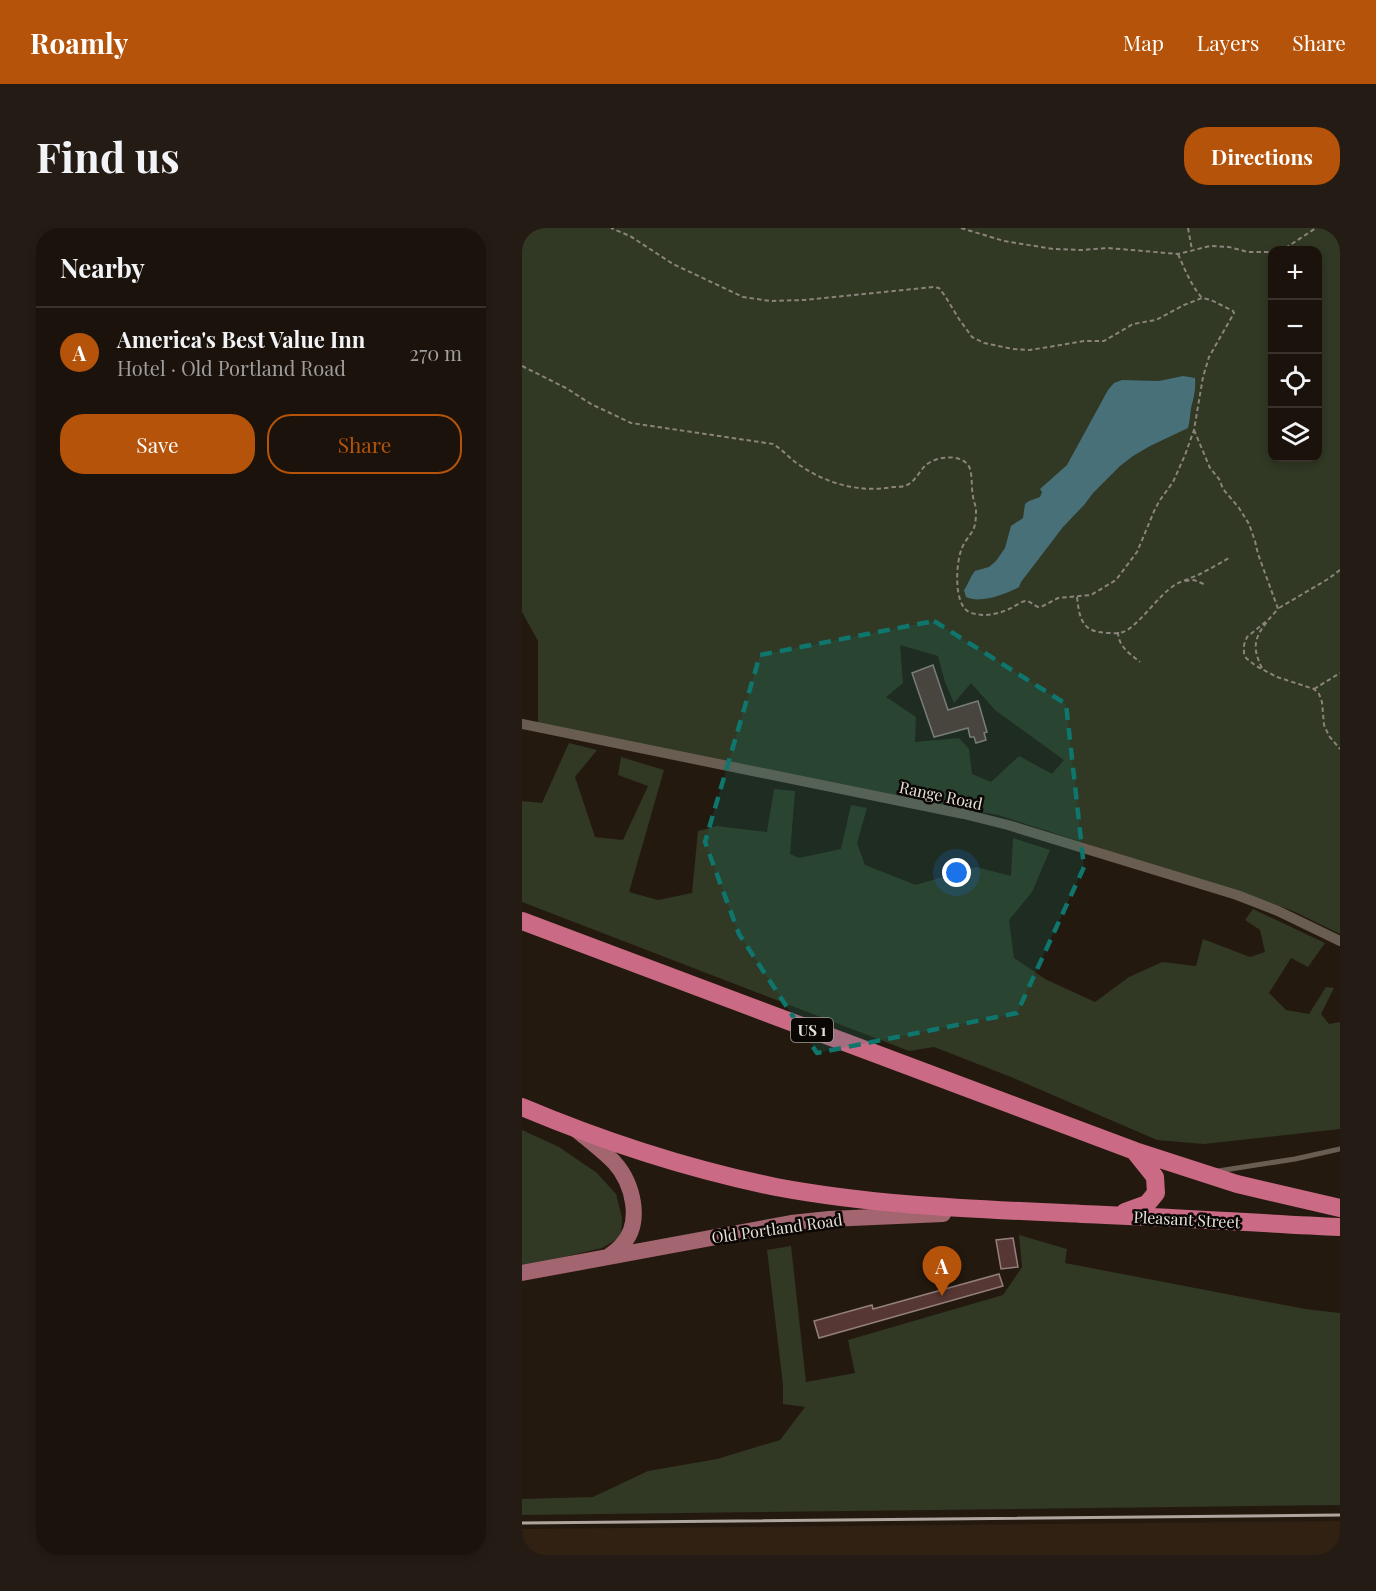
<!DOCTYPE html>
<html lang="en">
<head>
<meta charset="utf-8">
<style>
  :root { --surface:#1b130b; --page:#241c14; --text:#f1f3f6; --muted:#a09e9d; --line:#39322c; --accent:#b45309 }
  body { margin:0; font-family:"Playfair Display",serif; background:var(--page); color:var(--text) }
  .controls { position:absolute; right:18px; top:18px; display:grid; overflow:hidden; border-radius:12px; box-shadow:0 3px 9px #0003 }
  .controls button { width:54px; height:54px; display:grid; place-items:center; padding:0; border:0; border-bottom:2px solid var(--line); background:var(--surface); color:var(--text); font:30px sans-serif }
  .you { position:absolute; left:435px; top:645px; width:21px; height:21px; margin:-15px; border:4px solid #fff; border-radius:50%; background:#1a73e8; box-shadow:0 0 0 9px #1a73e833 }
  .badge { display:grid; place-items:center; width:39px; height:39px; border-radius:50%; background:var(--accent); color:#fff; font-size:20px; font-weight:700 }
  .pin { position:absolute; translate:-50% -50px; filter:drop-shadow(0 2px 3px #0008) }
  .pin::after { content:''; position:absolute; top:32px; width:21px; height:18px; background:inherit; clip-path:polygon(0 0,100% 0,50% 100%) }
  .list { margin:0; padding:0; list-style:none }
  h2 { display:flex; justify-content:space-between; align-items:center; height:78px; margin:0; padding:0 24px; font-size:26px }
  h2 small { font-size:20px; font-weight:400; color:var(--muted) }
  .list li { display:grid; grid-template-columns:39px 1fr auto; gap:18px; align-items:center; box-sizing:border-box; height:90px; padding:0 24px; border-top:2px solid var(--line) }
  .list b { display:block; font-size:22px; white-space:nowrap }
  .list p { margin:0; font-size:20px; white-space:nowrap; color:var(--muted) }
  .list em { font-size:20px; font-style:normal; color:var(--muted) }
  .actions { display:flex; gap:12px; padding:18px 24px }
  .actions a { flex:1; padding:14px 0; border:2px solid var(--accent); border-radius:24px; text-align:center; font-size:21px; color:var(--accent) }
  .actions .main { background:var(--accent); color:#fff }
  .icon { flex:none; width:33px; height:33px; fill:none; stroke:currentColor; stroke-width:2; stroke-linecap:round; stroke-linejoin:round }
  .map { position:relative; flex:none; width:818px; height:1327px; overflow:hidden; border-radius:24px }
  header { display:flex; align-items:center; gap:36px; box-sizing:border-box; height:84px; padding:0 30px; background:var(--accent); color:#fff }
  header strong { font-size:28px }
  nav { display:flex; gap:33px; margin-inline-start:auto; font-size:21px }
  .intro { display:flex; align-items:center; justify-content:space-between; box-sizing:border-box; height:144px; padding:0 36px }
  h1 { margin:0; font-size:42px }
  .button { padding:15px 27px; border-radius:24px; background:var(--accent); color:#fff; font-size:21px; font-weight:700 }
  main { display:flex; gap:36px; padding:0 36px }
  aside { flex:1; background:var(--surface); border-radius:24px; box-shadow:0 3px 9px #0003 }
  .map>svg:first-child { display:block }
  .built { fill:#302112 }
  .green { fill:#313824; fill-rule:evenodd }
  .water { fill:#487079 }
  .building { fill:#573733; stroke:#937f7d; stroke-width:1.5 }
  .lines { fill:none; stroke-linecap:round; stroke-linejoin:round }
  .path { stroke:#8c837b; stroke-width:2; stroke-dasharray:4.5 3; stroke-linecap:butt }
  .lane { stroke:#695d51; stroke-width:5 }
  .street { stroke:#695d51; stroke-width:10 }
  .primary { stroke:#a36570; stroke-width:16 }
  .highway { stroke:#ca6a84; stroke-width:18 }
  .rail { stroke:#aea69e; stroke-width:3 }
  .marked { fill:#0f766e; fill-opacity:0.2; stroke:#0f766e; stroke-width:4.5; stroke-dasharray:12 8; stroke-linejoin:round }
  .labels { text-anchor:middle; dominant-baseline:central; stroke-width:5; stroke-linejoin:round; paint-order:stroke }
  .shield { fill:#0a0603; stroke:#a49e98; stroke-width:1.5 }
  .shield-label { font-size:15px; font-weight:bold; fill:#e6dfd8 }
  .street-label { font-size:16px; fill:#e6dfd8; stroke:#0a0603 }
</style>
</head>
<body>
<header>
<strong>Roamly</strong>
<nav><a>Map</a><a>Layers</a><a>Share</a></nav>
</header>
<div class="intro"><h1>Find us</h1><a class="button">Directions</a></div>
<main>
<aside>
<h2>Nearby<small></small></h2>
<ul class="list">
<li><span class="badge">A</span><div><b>America's Best Value Inn</b><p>Hotel · Old Portland Road</p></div><em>270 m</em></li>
</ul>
<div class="actions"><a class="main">Save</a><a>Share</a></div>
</aside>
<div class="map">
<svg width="818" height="1327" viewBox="0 0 818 1327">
  <rect width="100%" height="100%" fill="#24190f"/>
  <path class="built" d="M818,1293V1327H0V1301Z"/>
  <path class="green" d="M0,0H818V706L773,684L755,677L476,587L360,566L16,495V413L0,384ZM750,22H796V230H750ZM378,417L416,428L423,454L432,475L449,455L473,482L542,532L530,546L497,528L469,554L450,546L447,521L437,510L393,514L394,489L364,469L381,455Z
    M47,515L75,522L53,549L73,609L101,612L126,558L96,547L99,529L142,542L107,664L136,672L170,665L176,603L195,598L245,604L252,561L273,563L268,626L277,630L319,621L329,577L345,580L335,615L343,637L394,657L454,639L489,648L491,610L528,622L510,664L487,692L492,730L523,751L573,774L607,749L640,734L674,738L681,711L728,729L743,724L738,702L723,692L731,681L803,715L786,739L769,730L747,765L764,782L787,786L804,759L812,760L799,786L807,796L818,794V901L682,916L635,912L489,849L412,819L387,823L0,674V573L20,575Z
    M0,902L37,919L75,945L94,966L100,990L99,1009L80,1020L0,1039Z
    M497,1007L545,1021L543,1035L783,1081L818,1085V1277L0,1287V1271L71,1269L126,1243L195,1231L258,1212L283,1179L261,1176V1157L245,1022L269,1018L284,1154L333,1145L326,1112L481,1067L500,1039Z"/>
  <path class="water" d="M661,148L673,150C674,161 672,169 669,180C668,186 668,193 666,200L628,218L611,228L598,238L571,265L562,277L541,299L499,354L497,359C485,366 458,376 444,369L442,362C446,357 448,349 453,343L467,339L474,333L483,320L489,298L501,290L503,276L507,273L518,269L520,264L518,261L545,237L586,162L592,155L600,152L637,153Z"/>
  <path class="building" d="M411,437L426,482L456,473L465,504L462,505L464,512L454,515L452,509H448L446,500L412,509L390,445Z
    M491,1010L496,1039L479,1041L474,1012Z
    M477,1046L481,1058L297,1110L292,1093L350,1077L351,1081Z"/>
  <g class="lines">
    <path class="path" d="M439,0L482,13L531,21L560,22L586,20L656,26L688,18L707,19L726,24H750
      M666,0L670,22
      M756,22L765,19L794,0
      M656,26C663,42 669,57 680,70
      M0,138L44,160L69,176L109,195L251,216C261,222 267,230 276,236C304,256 338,265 371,259C376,259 381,259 385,257C394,253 397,243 404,237C413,229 437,225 446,237C451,243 449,260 451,268C451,273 454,277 454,282C454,287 454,294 452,300C449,307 443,312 440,320C434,333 431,376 447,384C462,390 478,386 491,379C495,377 500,373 504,373C508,373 511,377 516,379L521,378L536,370L569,367L594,352L615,324L633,281L638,272L651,254L663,227L672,202L681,149L687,129L712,85L711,83L689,72L680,70L662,77L634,92L611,96L582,113H562L508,122L491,121L462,115L450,109L437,91L423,68L417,60L412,59L282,72L248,73L221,69L151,36L108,8L89,0
      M672,202L688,240L697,251L701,261L717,280L727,296L733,313L736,326L755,378L756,381L747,391L725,409L722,417V425L724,430L734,438L755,449L792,461L797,466L800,474L802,497L807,508L818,521
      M663,353L672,352L684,357
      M555,369C557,385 558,401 577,404C584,405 594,406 601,404C616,399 636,367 653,357C661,352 670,350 678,346C688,341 698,335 707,330
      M757,380L806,351L818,342
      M596,404C596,418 608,426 618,434
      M740,440C730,420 732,410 745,394
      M792,461L818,445"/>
    <path class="lane" d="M696,943L773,931L818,921"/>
    <path class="street" d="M0,496L442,586L486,597L715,667L756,683L818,713"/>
    <path class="primary" d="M56,903C68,913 81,923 92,934C111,955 121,994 100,1017C96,1022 91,1025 86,1029
      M0,1045L269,995L307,991L421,986"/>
    <path class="highway" d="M0,693L613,923L715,956L818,980
      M0,879C83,914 166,941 254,959C355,978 458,981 560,986C646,989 732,995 818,999
      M603,984L625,976L634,965L633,949L613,924"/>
    <path class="rail" d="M0,1295L818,1287"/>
  </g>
  <path class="marked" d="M412,393L544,476L562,639L495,785L295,825L217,706L183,614L238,427Z"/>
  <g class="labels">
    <rect class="shield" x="269" y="790" width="42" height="24" rx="4.5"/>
    <g class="shield-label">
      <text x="290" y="802">US 1</text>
    </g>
    <g class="street-label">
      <text transform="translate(419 567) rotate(12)">Range Road</text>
      <text transform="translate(665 991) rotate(3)">Pleasant Street</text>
      <text transform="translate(255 1000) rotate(-8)">Old Portland Road</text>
    </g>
  </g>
</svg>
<div class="controls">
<button>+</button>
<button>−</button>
<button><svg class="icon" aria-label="locate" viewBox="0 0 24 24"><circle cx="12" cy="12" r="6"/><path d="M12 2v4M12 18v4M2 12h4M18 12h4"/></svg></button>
<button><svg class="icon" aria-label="layers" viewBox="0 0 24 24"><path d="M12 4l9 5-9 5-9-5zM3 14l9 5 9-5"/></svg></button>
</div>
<div class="you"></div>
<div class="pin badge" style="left:420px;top:1068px">A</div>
</div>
</main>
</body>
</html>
